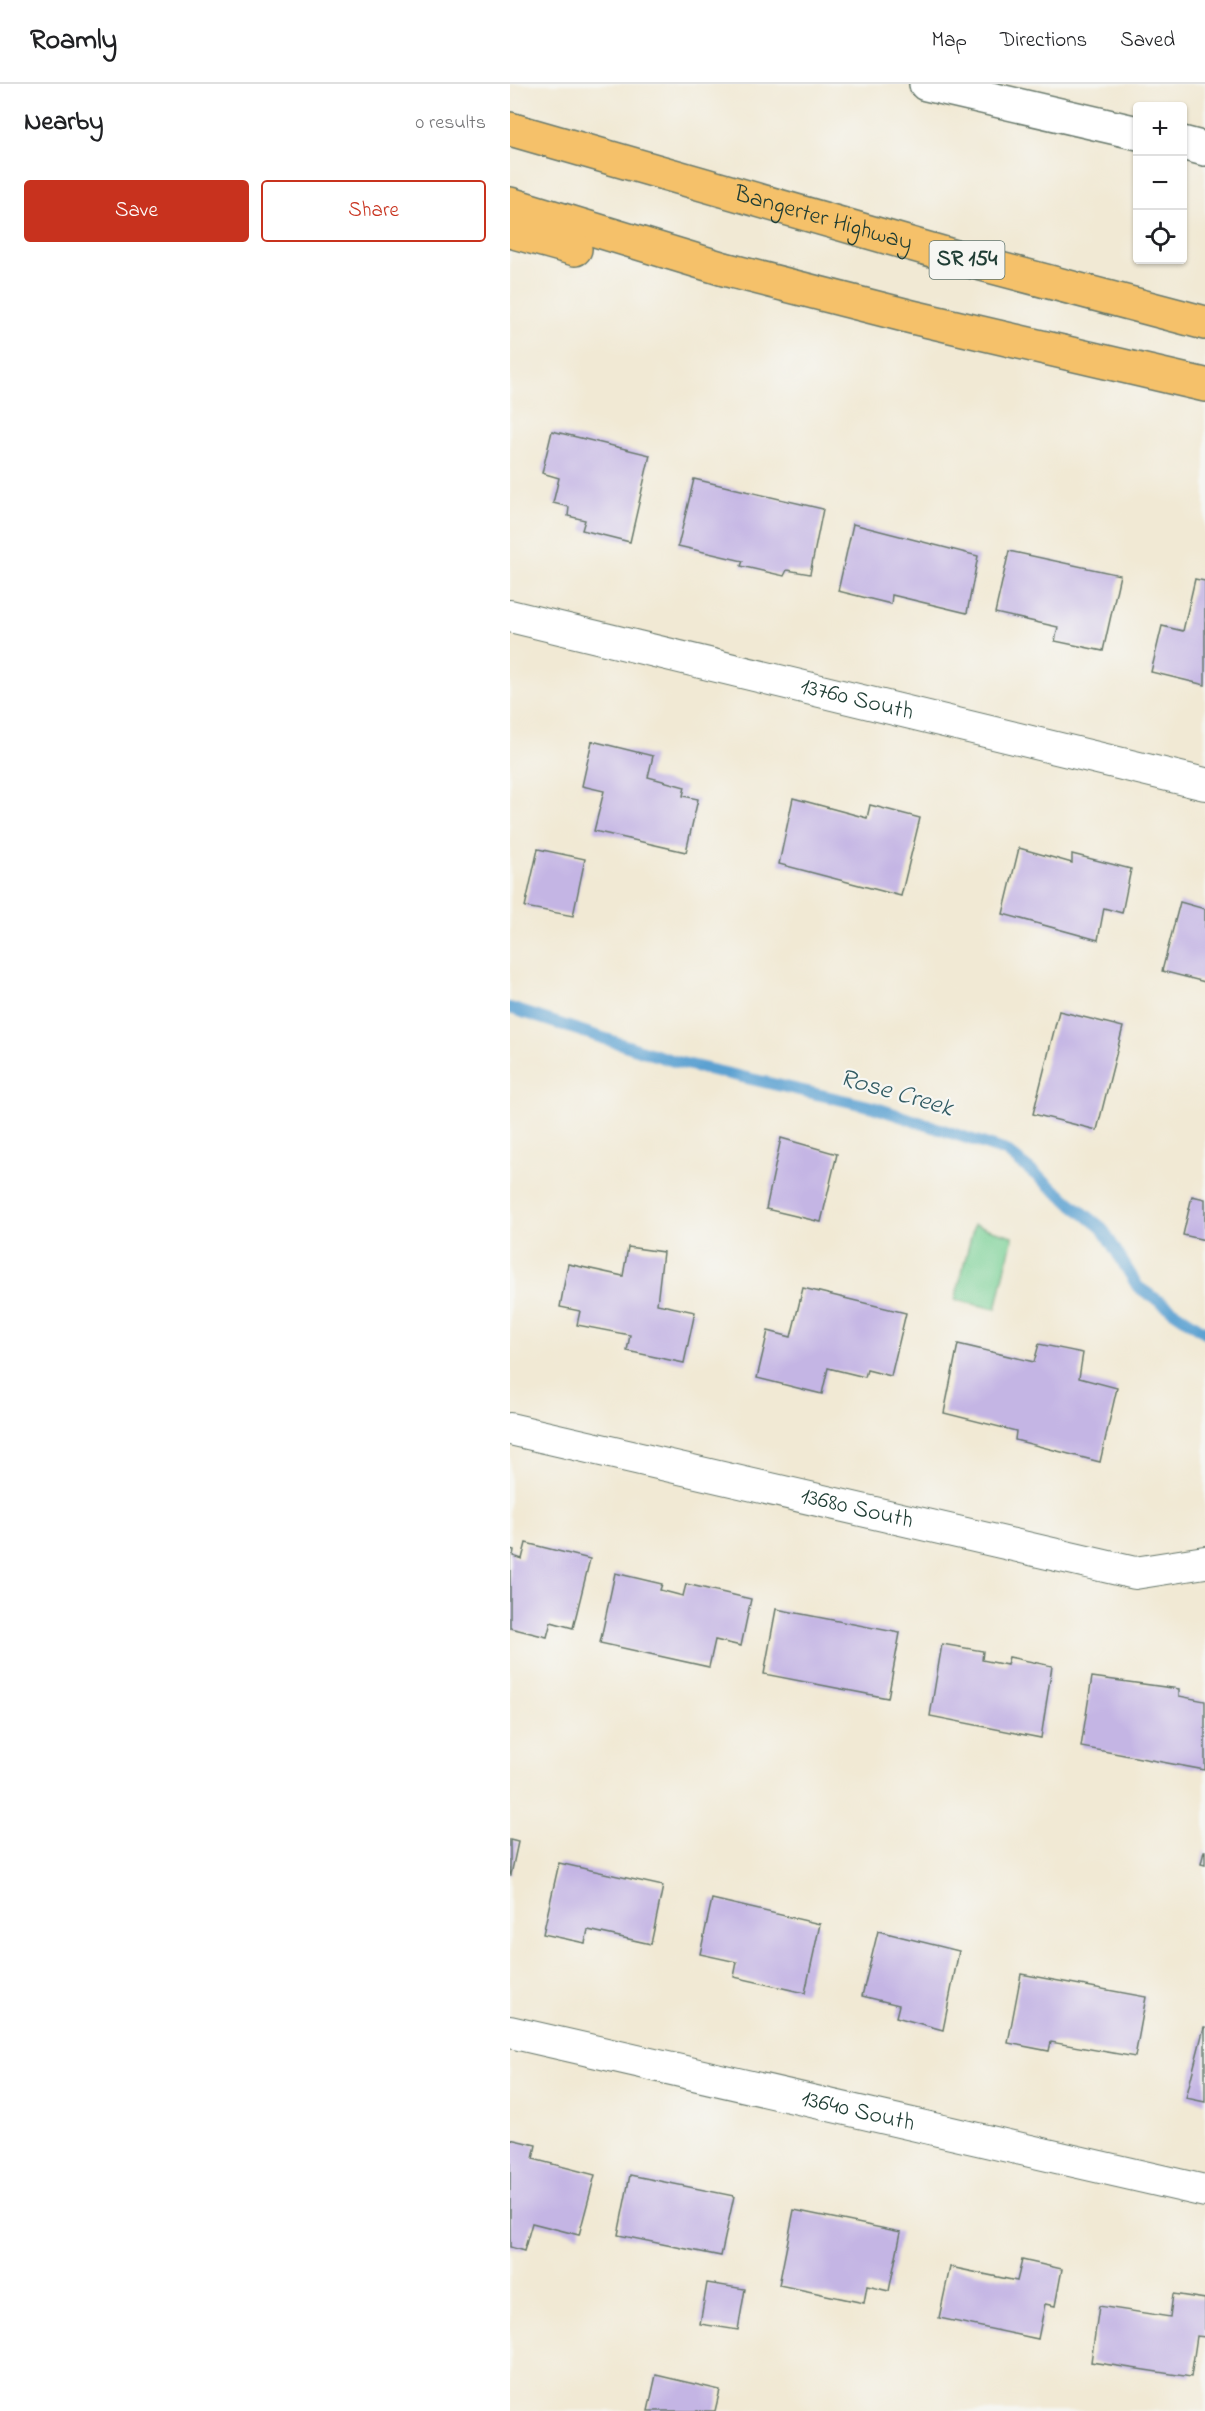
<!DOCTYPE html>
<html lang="en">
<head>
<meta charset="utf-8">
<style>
  :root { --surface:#fff; --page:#f6f6f6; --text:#202124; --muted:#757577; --line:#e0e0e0; --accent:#c8321e }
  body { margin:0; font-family:"Indie Flower",sans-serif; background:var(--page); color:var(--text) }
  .controls { position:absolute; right:18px; top:18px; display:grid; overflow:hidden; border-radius:6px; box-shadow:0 2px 4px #0004 }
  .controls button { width:54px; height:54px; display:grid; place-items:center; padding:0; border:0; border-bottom:2px solid var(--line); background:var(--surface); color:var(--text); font:30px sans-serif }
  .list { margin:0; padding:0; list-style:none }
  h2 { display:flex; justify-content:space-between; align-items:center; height:78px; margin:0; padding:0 24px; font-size:26px }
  h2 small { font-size:20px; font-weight:400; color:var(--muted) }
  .actions { display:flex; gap:12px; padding:18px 24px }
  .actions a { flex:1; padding:14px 0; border:2px solid var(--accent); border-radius:6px; text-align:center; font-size:21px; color:var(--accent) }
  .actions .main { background:var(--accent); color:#fff }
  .icon { flex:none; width:33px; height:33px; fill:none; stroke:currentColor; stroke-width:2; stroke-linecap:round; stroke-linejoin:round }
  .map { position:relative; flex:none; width:695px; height:2327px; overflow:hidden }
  header { display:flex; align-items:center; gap:36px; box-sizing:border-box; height:84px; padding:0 30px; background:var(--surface); border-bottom:2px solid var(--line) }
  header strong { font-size:28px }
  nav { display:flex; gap:33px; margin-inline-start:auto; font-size:21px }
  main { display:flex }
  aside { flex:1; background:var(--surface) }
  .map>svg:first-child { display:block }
  .green { fill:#79d095; stroke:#4c8664; stroke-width:1.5 }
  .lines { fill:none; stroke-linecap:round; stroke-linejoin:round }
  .stream { stroke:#5ba1d1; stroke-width:12 }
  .building { fill:#c4b5e4 }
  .minor-casing { stroke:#68796c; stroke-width:34 }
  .tertiary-casing { stroke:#68796c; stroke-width:36 }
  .motorway-casing { stroke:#68796c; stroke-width:36 }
  .minor { stroke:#fff; stroke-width:32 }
  .tertiary { stroke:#fff; stroke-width:33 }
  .motorway { stroke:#f5c16b; stroke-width:33 }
  .labels { text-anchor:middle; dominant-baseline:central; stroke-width:4.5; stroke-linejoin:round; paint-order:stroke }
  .shield { fill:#f6f6f2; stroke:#60746d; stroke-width:1.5 }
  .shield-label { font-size:22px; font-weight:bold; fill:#1f3d34 }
  .street-label { font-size:24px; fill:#1f3d34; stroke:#f6f6f2 }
  .water-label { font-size:26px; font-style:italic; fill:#315b63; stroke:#f6f6f2 }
</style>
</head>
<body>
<header>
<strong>Roamly</strong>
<nav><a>Map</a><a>Directions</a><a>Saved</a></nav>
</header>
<main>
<aside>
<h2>Nearby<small>0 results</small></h2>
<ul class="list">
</ul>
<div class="actions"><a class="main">Save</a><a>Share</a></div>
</aside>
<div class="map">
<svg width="695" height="2327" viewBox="0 0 695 2327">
  <rect width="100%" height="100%" fill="#f6f6f2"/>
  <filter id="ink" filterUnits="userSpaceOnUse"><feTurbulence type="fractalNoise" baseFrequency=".0167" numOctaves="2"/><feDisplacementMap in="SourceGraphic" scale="12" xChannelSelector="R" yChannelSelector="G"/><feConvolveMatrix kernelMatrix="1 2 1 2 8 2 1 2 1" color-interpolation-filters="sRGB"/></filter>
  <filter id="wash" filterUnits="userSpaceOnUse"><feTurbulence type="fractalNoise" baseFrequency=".008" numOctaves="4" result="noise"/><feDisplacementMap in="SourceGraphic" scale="24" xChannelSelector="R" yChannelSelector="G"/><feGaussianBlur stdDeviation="1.35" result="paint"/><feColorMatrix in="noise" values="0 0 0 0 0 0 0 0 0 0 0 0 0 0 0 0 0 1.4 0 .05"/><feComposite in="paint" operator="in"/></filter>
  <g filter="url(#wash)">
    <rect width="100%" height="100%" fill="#f1e9d4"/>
    <path class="green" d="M464,1141L503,1152L486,1225L445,1216Z"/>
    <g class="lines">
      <path class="stream" d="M0,924L167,978L363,1023L496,1067L592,1144L628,1203L695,1248"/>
    </g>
    <g id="blocks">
      <path class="building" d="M42,347L140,371L120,458L72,446L75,436L58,432L59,423L43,419L49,394L32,389Z
        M184,395L313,425L300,490L277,486L274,492L231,482L233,477L168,462Z
        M343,440L468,472L457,529L382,511L381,520L328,507Z
        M499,467L610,491L593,567L545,557L548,543L485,529Z
        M685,495L695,497V601L641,588L652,542L673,547Z
        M82,657L143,672L138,693L175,703L173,712L188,715L176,768L84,747L94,707L72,702Z
        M283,714L357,734L360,721L410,734L391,812L269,780Z
        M509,764L562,779V770L621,785L612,829L594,824L588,856L493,830Z
        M28,765L75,775L63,832L15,823Z
        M670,818L695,825V898L652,887Z
        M549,927L613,943L587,1046L523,1030Z
        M271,1054L327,1070L311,1138L256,1125Z
        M682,1112L695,1115V1156L673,1151Z
        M118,1163L153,1168L147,1220L185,1228L174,1279L117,1267L120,1251L67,1241L70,1227L50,1223L58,1180L113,1192Z
        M293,1204L396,1229L381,1292L357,1286L355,1293L318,1284L312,1310L247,1294L258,1247L281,1253Z
        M448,1260L524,1278L529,1260L573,1269L569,1294L607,1304L590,1378L505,1356L506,1347L434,1329Z
        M16,1459L80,1475L63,1544L41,1538L37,1553L0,1544V1465L4,1466L3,1472L12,1475Z
        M105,1489L152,1500L150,1506L173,1512L176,1500L241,1515L231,1562L205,1556L199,1583L90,1559Z
        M266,1525L390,1549L378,1614L254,1590Z
        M432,1560L473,1567L472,1576L497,1581L499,1573L542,1582L531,1654L420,1632Z
        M582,1593L669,1605V1612L695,1617V1686L571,1663Z
        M0,1756L8,1758L1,1791H0Z
        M694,1767H695V1781L691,1780Z
        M49,1779L153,1802L141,1860L78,1846L75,1859L33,1850Z
        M202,1815L310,1840L295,1909L224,1893L227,1878L190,1870Z
        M368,1847L449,1867L433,1946L386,1933L389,1921L352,1912Z
        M511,1890L636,1913L625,1973L541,1958L539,1967L498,1959Z
        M694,1943H695V2018L676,2014Z
        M0,2055L26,2061L23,2075L85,2091L69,2151L22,2139L14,2167L0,2163Z
        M120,2091L224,2112L211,2172L108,2151Z
        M284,2126L391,2148L379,2207L357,2202L354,2219L269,2201Z
        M512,2176L552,2185L545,2222L535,2220L528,2255L429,2234L440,2183L507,2197Z
        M197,2199L235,2205L228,2246L190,2240Z
        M663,2210L695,2215V2253L687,2252L681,2293L581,2278L589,2222L660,2233Z
        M146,2291L210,2306L205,2327H138Z"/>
    </g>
  </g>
  <g filter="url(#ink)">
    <use href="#blocks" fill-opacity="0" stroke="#68796c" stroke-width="1.5"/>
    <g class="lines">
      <g class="minor-casing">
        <g id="minor">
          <path id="s1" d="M0,532L695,700"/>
          <path id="s2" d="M0,1345L625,1489L695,1478"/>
          <path id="s3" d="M0,1948L695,2107"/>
        </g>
      </g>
      <g class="tertiary-casing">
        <path id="tertiary" d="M416,0L628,49
          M672,59L695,65"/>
      </g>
      <g class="motorway-casing">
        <g id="motorway">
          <path id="s4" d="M0,45L460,177L695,239"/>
          <path d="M0,120L214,185L402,233L695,301"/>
          <path d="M0,147L65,165"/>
        </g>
      </g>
      <use href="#minor" class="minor"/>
      <use href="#tertiary" class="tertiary"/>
      <use href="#motorway" class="motorway"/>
    </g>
  </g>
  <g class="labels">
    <rect class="shield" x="419.5" y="157" width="75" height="38" rx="4.5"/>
    <g class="shield-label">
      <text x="457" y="176">SR 154</text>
    </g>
    <g class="street-label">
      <text stroke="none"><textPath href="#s4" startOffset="326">Bangerter Highway</textPath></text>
      <text stroke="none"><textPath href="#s1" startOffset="357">13760 South</textPath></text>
      <text stroke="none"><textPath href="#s2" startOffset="356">13680 South</textPath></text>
      <text stroke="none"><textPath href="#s3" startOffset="357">13640 South</textPath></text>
    </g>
    <g class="water-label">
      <text transform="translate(386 1010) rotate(16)">Rose Creek</text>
    </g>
  </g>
</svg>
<div class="controls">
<button>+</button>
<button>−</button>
<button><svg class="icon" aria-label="locate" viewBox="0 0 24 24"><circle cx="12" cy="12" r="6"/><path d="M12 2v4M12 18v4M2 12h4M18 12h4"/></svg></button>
</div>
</div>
</main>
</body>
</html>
